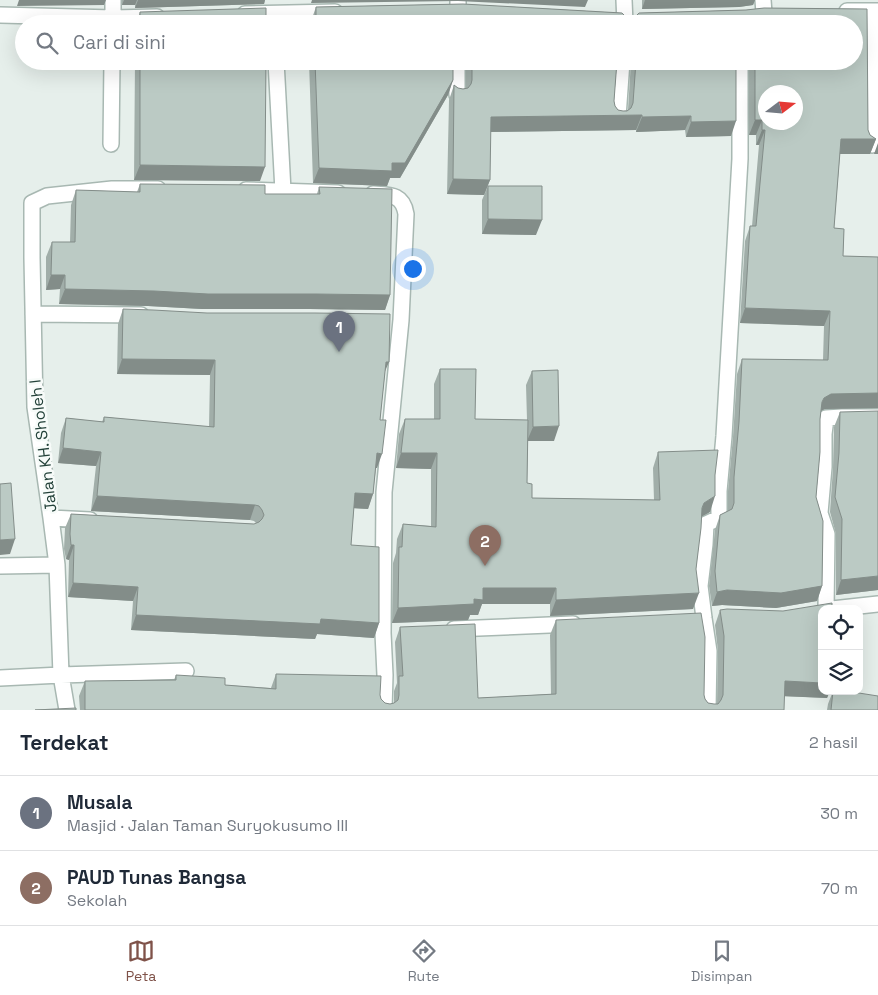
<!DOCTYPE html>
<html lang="id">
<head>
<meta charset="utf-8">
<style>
  :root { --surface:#fff; --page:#f2f2f3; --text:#1f2937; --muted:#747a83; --line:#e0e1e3; --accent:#7f5249 }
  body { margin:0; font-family:"Space Grotesk",sans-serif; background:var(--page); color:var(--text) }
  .controls { position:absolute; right:15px; bottom:15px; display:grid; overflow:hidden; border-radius:10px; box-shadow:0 5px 20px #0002 }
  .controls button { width:45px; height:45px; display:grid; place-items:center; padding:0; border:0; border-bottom:1px solid var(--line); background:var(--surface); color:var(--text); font:25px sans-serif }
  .compass { position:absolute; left:758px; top:85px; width:45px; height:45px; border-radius:50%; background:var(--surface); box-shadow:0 5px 20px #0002; rotate:74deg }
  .you { position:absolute; left:412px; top:268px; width:18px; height:18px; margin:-12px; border:4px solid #fff; border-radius:50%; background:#1a73e8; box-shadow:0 0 0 8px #1a73e833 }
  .badge { display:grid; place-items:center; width:32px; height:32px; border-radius:50%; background:var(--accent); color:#fff; font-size:16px; font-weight:700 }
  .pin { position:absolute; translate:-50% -41px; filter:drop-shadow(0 1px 2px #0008) }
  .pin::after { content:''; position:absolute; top:26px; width:18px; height:15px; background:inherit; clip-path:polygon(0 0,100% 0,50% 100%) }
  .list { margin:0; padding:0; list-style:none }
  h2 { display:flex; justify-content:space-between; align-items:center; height:65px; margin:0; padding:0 20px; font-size:21px }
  h2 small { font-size:16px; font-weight:400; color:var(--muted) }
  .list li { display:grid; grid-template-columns:32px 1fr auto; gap:15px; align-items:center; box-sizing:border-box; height:75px; padding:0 20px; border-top:1px solid var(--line) }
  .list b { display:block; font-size:19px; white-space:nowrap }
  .list p { margin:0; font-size:16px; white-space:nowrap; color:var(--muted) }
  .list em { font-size:16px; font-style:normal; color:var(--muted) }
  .icon { flex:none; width:28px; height:28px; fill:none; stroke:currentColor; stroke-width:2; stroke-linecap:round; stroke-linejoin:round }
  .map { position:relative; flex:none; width:878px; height:710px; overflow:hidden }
  .search { position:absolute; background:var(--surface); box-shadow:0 5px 20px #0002; left:15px; right:15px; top:15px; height:55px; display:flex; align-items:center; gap:12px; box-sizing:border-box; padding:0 18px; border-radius:28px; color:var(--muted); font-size:19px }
  .sheet { height:215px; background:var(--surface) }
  nav { display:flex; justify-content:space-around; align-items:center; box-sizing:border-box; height:70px; border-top:1px solid var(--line); background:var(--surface); font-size:14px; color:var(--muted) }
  nav a { display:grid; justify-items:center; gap:2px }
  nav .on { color:var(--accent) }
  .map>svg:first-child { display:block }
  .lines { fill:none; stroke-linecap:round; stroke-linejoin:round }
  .minor-casing { stroke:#a8b8b2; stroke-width:18 }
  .minor { stroke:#fff; stroke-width:15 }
  .wall { fill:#a1aea9; fill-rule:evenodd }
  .shaded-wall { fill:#838d89 }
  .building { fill:#bbcac4; stroke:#838d89; fill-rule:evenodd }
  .labels { text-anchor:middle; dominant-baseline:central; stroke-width:5; stroke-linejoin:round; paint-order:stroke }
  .street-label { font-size:16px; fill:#24423a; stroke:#f7fbf9 }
</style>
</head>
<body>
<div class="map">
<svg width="878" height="710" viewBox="0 0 878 710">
  <rect width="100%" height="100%" fill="#e6efeb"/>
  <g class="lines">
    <g class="minor-casing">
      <path id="minor" d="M458,0V24
        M624,0L625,24
        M763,0L764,13
        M847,11H878
        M871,11L872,145
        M245,14L335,12
        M0,15L113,18L157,17
        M113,24V0
        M276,61L283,191
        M457,95V61
        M618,117L622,61
        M111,144L112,61
        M246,190L338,193
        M373,194C390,195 403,194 406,214L401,320L384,492L383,633L385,675L384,710
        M33,314L141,315
        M51,518L90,520
        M0,566L57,565
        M826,609L827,534L820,513L824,467V434L826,418L842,417H878
        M832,609L878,604
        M454,629L573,624
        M0,678L61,675L186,671
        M67,710L61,675L57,565L51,518L35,407L32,258V203L47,196L112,189H158
        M708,710L709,651L704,618L700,586L705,544L706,524L719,518V491L724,436L740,159V61"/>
    </g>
    <use href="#minor" class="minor"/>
  </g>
  <path class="wall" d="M122,0H265L264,4L135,8V5H122Z
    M642,0H755L753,5L739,7L642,9Z
    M463,4L622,13L626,17L630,18L635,17L639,13L746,10L764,8L867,9L868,130L870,135L876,139L870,154H840L834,228L844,229L843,256L878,257V408L825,409L821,411L820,419V452L816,497L823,521L822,586L817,601L776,608L722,605L712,606L709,586L715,530L720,515L728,511V491L733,437L737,374L742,359L823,360L824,326L740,323L745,241L750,226H752L759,145H756V135H749V61H854V24H310L316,7ZM766,92H796V122H766Z
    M140,12L266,24H136Z
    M135,61H266L260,181L134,180Z
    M309,61H453V80L448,95L400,178H390L387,186L313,183Z
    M466,61H617L614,101L615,106L618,110L623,111L628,110L631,61H736L731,136L686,137L685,130L636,132V130L490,132V180L484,195L447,194L449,100L454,85L458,88L463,89L466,88Z
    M140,184L265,194H317L319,187L390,295L385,310L310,309H202L148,306L59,304L60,289L46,290V257L52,242H70L71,205L76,190L137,192Z
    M488,186L536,235L482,234V200Z
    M123,309L385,373L380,420L377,468H376L373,494L368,509L354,508L351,545L379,623L374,638L317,634L315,639L131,630L133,601L68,597L69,560L66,559L64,549L65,528L71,514L254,524L256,523L254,521L250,520L91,511L96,466L58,463L61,433L66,418L102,422L104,417L209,427L210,375L117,374L118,324Z
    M440,369L475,419L527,420L526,385L532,371L554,441H528L527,483L532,498L654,500L653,468L658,452L710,512L702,516L696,569L693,609L550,616V604H482L478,615H470L468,620L392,623L393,563L396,553L397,539L403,524L431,526V469L396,468L399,434L405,419H434V384Z
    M840,412L878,590L836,595V534L830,512L833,468L834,427Z
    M720,610L822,691H830L827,698L784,696V710H80L79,696L85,681L174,680L176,675L225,685L271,688L276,674L380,695L381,699L385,703L390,704L394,703V691L397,683L395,642L400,627L478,698L551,694L550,635L556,620L704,695L705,699L708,703L714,704H717L718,651L715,625Z
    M833,691H846L878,710H827L828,704Z"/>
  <path class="shaded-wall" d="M19,0H106L104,5L17,6Z
    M124,0H137L135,5H122Z
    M138,0H265L264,4L135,8Z
    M312,0H588L585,7L458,1L311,3Z
    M645,0H755L753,5L739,7L642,9Z
    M453,80L448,95L400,178H390L387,186L313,183L319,168L392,163Z
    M642,115L636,130L485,132L491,117Z
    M691,116L685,130L636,132L642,117Z
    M755,120H762L756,135H749Z
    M736,121L731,136L686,137L691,122Z
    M762,130H765L759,145H756Z
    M841,139H876L870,154H836Z
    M878,143V154H874Z
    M140,165L265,167L260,181L134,180Z
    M453,179L490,180L484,195L447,194Z
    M488,219L542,220L536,235L482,234Z
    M51,275H65L60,289L46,290Z
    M65,289L316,294L390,295L385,310L310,309H202L148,306L59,304Z
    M745,308L830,311L824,326L740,323Z
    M122,359L215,360L210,375L117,374Z
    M386,362H389L383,376Z
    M878,393V408L825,409L818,412L824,398L831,394Z
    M559,426L554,441H527L533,427Z
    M63,448L101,452L96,466L58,463Z
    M377,453L382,454L377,468H372Z
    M401,453H437L431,469L396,468Z
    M355,493L373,494L368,509L350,508Z
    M97,496L255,505L250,520L91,511Z
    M715,496L710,512L699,518L704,503Z
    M15,539L10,554L0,555V540Z
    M71,545H74L69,560L66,559Z
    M878,576V590L836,595L841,580Z
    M73,583L138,587L133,601L68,597Z
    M822,586L817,601L776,608L722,605L712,606L717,592L727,590Z
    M483,588H556L550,604H482L478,615H470L468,620L392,623L398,608L474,599Z
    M699,593L693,609L550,616L556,600Z
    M136,615L321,619L379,623L374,638L317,634L315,639L131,630Z
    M785,681L822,683V691H830L827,698L779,696Z"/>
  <path class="building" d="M463,4L622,13L626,17L630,18L635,17L639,13L746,10L764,8L867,9L868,130L870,135L876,139H841L834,228L844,229L843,256L878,257V393L831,394L824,398L822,402L820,419V452L816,497L823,521L822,586L781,593L727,590L717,592L715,571L720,515L732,509L734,503V477L739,422L742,359L828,360L830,311L745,308L750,226H756L765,130H762V120H755V61H854V24H314V16H316V7ZM766,92H796V122H766Z
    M266,8V24H140V12Z
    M140,61H266L265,167L140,165Z
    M315,61H453V80L405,163H392V171L319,168Z
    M472,61H617L614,101L615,106L618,110L623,111H627L631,108L633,103L636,61H736V121L691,122V116L642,117V115L491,117L490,180L453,179L454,85L458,88L463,89L468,88L471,84L472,80Z
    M140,184L265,185V194H320L319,187L392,189L390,295L316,294H208L154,291L65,289V275H51L52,242H75L76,190L140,192Z
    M488,186H542V220L488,219Z
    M123,309L153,310L207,313H315L390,314L389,362H386L380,420H386L382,454L377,453L373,494L355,493L351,545L379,547V623L321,619L320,624L136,615L138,587L73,583L74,545H71L70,534L71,514L254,524L259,522L262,519L264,515L262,510L259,506L255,505L97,496L101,452L63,448L66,418L104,422V417L214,427L215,360L122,359Z
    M440,369H476L475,419L528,420L527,483L532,484V498L660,500L658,452L718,450L715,475V496L704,503L702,508L701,528L696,569L699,593L556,600V588H483V600L474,599V604L398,608L399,547H402L403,524L436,527L437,453H401L405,419H440Z
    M558,370L559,426L533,427L532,371Z
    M878,411V576L841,580L842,519L835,497L839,453L840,412Z
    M11,483L15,539L0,540V484Z
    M832,603V609H822V683L785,681L784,710H85V681L176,680V675L225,678V685L276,689V674L381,676L380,695L381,699L385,703L390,704L394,703L398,700L399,695V676H403L400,627L475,624L478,698L556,694V620L701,613L705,637L704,695L705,699L708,703L714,704H718L721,700L723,695L724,636L720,610L727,609L783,611Z
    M833,691H846L878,696V710H831Z
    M76,708V710H35Z"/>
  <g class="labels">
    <g class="street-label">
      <text transform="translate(43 446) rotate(-97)">Jalan KH. Sholeh I</text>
    </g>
  </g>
</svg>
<div class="controls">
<button><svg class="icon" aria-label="locate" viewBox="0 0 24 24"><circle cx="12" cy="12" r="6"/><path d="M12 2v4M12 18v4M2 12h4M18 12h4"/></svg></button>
<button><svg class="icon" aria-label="layers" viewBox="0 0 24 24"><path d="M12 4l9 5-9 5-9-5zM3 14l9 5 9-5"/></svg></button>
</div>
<svg class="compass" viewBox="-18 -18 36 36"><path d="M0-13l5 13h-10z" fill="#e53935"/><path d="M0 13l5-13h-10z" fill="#747a83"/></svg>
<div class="you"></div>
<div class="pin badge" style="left:339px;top:352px;background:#6b7280">1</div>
<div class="pin badge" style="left:485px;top:566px;background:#8d6e63">2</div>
<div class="search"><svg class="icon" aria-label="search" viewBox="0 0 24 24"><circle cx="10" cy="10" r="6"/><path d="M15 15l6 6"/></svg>Cari di sini</div>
</div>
<section class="sheet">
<h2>Terdekat<small>2 hasil</small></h2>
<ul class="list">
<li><span class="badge" style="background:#6b7280">1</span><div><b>Musala</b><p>Masjid · Jalan Taman Suryokusumo III</p></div><em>30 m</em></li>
<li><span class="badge" style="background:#8d6e63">2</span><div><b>PAUD Tunas Bangsa</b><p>Sekolah</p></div><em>70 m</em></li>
</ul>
</section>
<nav>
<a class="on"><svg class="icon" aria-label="map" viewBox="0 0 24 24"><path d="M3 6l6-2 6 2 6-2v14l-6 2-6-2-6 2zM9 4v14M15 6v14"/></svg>Peta</a>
<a><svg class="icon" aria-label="directions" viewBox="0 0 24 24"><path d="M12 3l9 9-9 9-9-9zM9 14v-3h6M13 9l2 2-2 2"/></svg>Rute</a>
<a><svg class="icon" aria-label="saved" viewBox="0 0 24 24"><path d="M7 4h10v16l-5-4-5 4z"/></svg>Disimpan</a>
</nav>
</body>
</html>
